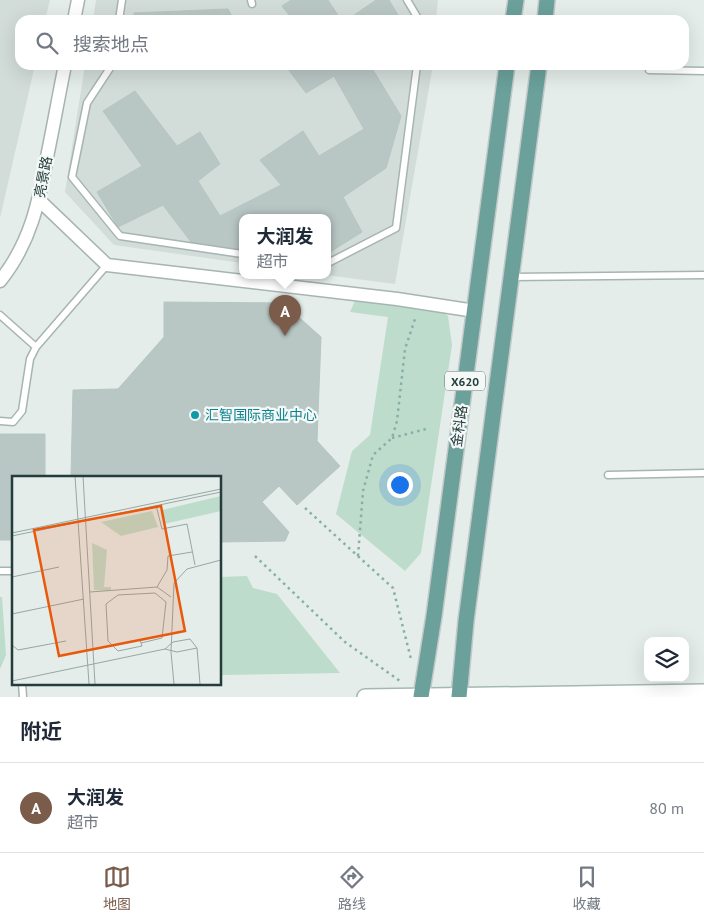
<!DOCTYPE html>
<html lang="zh">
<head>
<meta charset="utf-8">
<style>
  :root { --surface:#fff; --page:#f2f2f3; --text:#1f2937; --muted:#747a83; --line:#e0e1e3; --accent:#7b5c4b }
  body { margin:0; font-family:"PT Sans","Noto Sans SC",sans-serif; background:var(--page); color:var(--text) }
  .controls { position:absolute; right:15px; bottom:15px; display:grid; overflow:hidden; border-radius:10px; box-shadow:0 5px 20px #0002 }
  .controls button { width:45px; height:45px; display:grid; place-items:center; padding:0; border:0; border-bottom:1px solid var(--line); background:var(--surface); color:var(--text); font:25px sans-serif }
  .you { position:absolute; left:399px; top:484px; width:18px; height:18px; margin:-12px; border:4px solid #fff; border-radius:50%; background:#1a73e8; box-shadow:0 0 0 8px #1a73e833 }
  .badge { display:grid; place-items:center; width:32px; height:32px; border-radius:50%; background:var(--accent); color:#fff; font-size:16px; font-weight:700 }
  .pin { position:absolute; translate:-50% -41px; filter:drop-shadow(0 1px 2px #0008) }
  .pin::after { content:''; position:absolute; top:26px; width:18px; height:15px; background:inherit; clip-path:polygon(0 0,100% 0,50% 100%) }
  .popup { position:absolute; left:239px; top:214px; width:92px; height:65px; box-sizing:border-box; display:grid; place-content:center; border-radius:10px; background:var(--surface); filter:drop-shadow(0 1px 4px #0005); font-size:16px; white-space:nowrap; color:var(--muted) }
  .popup b { font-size:19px; color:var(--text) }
  .popup::after { content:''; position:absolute; left:50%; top:100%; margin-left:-10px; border:10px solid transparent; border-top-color:var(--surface) }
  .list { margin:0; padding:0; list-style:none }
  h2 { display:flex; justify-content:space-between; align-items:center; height:65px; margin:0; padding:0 20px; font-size:21px }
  h2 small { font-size:16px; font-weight:400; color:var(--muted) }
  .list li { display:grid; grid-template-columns:32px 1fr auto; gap:15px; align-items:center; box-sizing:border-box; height:90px; padding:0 20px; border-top:1px solid var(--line) }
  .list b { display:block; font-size:19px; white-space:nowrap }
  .list p { margin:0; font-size:16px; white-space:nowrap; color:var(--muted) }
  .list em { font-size:16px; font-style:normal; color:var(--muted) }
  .icon { flex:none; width:28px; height:28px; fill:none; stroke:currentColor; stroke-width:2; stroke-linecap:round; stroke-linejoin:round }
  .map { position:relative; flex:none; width:704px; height:697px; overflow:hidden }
  .search { position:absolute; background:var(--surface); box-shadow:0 5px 20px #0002; left:15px; right:15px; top:15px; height:55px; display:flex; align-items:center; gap:12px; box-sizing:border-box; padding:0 18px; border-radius:15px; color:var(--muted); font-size:19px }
  .sheet { height:155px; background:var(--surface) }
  nav { display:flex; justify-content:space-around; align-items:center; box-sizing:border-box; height:70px; border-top:1px solid var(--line); background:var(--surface); font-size:14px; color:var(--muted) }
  nav a { display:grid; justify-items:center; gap:2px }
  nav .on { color:var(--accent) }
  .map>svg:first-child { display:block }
  .built { fill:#d2dcd9 }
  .green { fill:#bedccb }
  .building { fill:#b9c7c4; stroke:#b6c6c2 }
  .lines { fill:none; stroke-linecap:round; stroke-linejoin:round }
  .service-casing { stroke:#a7b5b2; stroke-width:9 }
  .minor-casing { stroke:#a7b5b2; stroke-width:15 }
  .secondary-casing { stroke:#a3b8b4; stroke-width:18 }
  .primary-casing { stroke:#c2c9c8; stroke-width:18 }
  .path { stroke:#86afa8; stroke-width:2.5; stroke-dasharray:2.5 4; stroke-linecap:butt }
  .service { stroke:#fff; stroke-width:6 }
  .minor { stroke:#fff; stroke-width:12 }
  .secondary { stroke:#fff; stroke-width:15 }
  .primary { stroke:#6ba09b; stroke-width:15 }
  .culture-dot { fill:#0f9aa8; stroke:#f4f9f8; stroke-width:2 }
  .labels { text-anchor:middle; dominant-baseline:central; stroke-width:4.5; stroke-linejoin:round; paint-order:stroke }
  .shield { fill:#f4f9f8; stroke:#627574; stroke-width:1 }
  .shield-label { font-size:12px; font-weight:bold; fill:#243d3b }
  .street-label { font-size:14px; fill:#243d3b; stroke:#f4f9f8 }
  .culture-label { font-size:14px; fill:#0d838f; stroke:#f4f9f8; text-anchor:start }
  .inset-road { fill:none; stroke:#97a7a4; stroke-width:1 }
  .view { fill:#e8590c; fill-opacity:0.15; stroke:#e8590c; stroke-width:2.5 }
  .inset-edge { fill:none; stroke:#243d3b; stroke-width:2.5 }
</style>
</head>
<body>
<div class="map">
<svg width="704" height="697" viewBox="0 0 704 697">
  <rect width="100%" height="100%" fill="#e4edea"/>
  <path class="built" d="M0,0H50L45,20H20V65H35L0,218Z
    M96,0H438L436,20H93Z
    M85,65H433L395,284L326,275L328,217H242V263L114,245L65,192Z"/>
  <path class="green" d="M358,294L432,303L448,316L452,345L421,553L405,571L336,514L352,451L370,435L388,317L350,312Z
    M247,576L253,588L277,594L340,673L220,675V577Z
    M0,597H2L6,655L0,669Z"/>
  <path class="building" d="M291,0H328L341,20H293L282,6Z
    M376,0H389L401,20H347Z
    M228,9L234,20H134V13Z
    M285,65H370L401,116L386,168L343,197L362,232L330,252L328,249V217H304L303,216L301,217H242V250L191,242L163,205L118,227L97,192L142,166L103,111L135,91L177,146L200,132L220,164L198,181L220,216L281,185L260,160L303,131L319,156L364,129L334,76L306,93Z
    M164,302L283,303L321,337L317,441L340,466L297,505L279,486L262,502L289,532L285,541L220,542V477H71L73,390L118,389L164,337Z
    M0,434H45V477H14V540H0Z"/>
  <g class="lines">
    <g class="service-casing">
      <path id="service" d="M251,0L252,4
        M407,0L419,20
        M119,20L122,0
        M112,65L87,103L72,177L120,236L242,254
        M649,70L704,71
        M328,263L396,228L417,65
        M511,277L704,275
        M0,315L36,347
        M0,421L13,422L22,411L30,359L36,347L107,265
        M608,475L704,473
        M0,571H14
        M22,683L23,697"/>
    </g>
    <g class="minor-casing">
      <path id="minor" d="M74,20L78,0
        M39,200L107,265L397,299L475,311
        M0,281C32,241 39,200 48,152C54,123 59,94 65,65"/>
    </g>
    <g class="secondary-casing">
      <path id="secondary" d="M365,697L704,692"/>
    </g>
    <g class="primary-casing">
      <path id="primary" d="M513,20L516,0
        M545,20L547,0
        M421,697L434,616L507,65
        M459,697L466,621L539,65"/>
    </g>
    <path class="path" d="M392,438L426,429
      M305,508L393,588L411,659
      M255,556L345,642L400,681
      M358,556L363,491L373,455L392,438L397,421L405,349L416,316"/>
    <use href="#service" class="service"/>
    <use href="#minor" class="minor"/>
    <use href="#secondary" class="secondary"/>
    <use href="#primary" class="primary"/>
  </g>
  <circle class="culture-dot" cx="195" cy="415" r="5"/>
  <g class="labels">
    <rect class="shield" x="445" y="371.5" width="40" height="19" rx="4"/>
    <g class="shield-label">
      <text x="465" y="381">X620</text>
    </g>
    <g class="street-label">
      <text transform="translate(43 177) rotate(-79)">亮景路</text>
      <text transform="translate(459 426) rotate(-82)">金科路</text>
    </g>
    <g class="culture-label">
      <text x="205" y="415">汇智国际商业中心</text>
    </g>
  </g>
  <g transform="translate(12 476)">
    <rect width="209" height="209" fill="#e4edea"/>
    <path d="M209,20V35L152,48L150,34ZM140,35L146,51L109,60L89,46ZM80,67L95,74L92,111H99V115L82,114Z" fill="#bedccb"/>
    <path class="inset-road" d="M63,0L77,208M71,0L83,208M144,29L150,53L175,48L183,89M0,57L209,13M0,60L209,16M0,101L47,91M145,111L155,94L156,80L180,76M78,116L145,111L159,121M0,138L72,123M128,163L129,167L130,170L106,175L96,165L94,128L106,119L143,117L154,126L150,162L129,167M0,169L6,174L54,165M153,173L165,176L185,172M0,205L153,173L161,166L178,163L185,172L188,208M162,208L159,176L162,107L175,93L209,84"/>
    <path class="view" d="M149,30L173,155L47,180L22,54Z"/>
    <rect width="209" height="209" class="inset-edge"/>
  </g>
</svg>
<div class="controls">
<button><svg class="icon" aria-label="layers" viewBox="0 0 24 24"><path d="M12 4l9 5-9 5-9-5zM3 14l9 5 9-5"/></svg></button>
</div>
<div class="you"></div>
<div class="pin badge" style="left:285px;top:336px">A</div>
<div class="popup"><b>大润发</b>超市</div>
<div class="search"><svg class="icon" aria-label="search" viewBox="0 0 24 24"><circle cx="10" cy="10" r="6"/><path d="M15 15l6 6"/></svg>搜索地点</div>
</div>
<section class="sheet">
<h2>附近<small></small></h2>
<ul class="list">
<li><span class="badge">A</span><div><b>大润发</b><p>超市</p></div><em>80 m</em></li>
</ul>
</section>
<nav>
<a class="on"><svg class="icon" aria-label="map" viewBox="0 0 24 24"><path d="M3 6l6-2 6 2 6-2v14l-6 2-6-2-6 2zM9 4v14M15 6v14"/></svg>地图</a>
<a><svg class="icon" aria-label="directions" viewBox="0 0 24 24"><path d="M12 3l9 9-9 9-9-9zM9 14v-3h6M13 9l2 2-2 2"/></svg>路线</a>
<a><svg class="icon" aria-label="saved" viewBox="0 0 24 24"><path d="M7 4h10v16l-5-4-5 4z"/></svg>收藏</a>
</nav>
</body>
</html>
